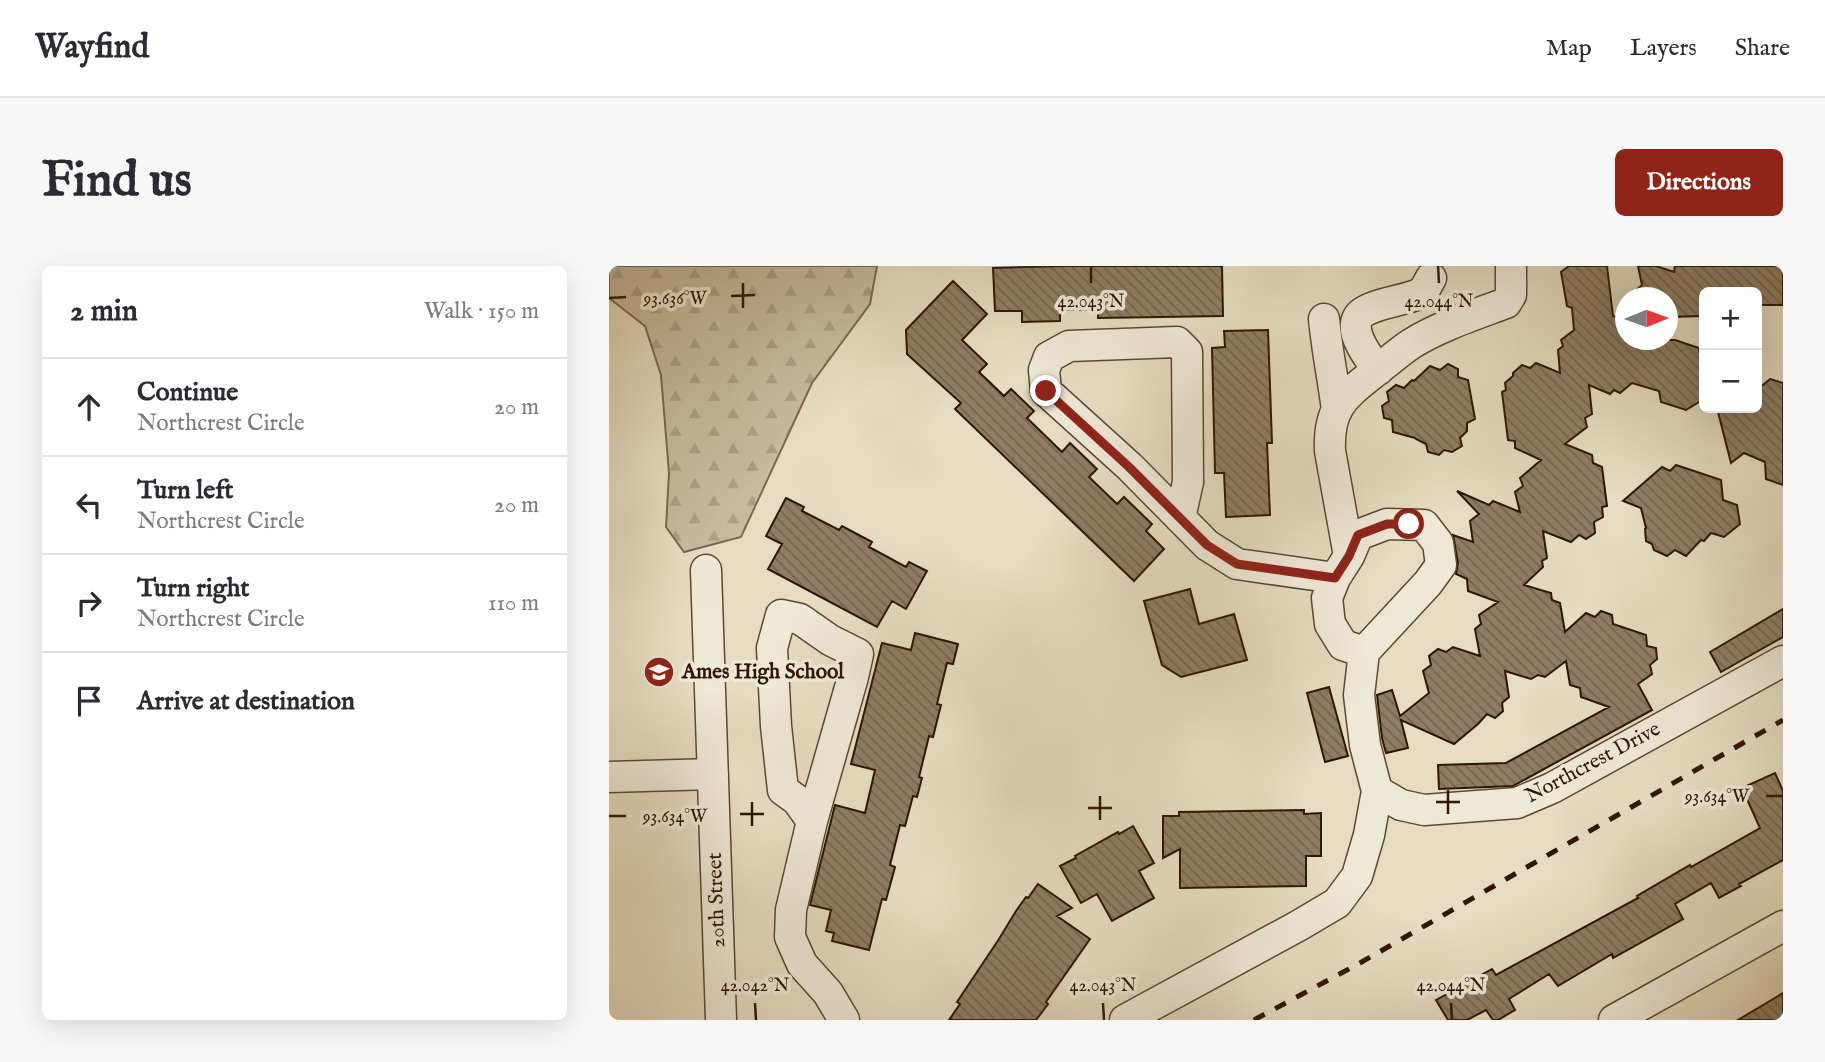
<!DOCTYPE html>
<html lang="en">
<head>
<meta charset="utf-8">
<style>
  :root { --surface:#fff; --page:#f7f7f7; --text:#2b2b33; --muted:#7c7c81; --line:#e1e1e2; --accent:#8f2418 }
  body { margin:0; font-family:"IM FELL English",serif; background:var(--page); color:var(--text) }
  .controls { position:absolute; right:21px; top:21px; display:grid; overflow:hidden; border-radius:10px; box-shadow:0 7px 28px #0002 }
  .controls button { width:63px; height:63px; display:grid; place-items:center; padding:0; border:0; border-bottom:2px solid var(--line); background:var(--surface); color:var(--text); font:35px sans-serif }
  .compass { position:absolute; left:1006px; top:21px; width:63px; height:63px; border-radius:50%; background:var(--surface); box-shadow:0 7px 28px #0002; rotate:89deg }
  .stop { position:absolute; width:21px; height:21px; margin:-16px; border:5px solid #8f2418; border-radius:50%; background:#fff }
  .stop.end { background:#8f2418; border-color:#fff; box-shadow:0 2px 7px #0008 }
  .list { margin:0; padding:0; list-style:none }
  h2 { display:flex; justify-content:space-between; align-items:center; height:91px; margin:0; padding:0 28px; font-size:30px }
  h2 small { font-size:23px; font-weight:400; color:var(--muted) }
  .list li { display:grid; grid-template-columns:46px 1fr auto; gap:21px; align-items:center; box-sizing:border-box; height:98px; padding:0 28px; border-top:2px solid var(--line) }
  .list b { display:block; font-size:26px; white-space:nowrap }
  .list p { margin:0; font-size:23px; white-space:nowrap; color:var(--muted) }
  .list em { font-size:23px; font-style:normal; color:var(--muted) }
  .icon { flex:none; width:38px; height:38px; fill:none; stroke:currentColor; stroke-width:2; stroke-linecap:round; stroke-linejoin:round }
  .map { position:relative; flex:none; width:1174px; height:754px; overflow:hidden; border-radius:10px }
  header { display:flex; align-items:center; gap:42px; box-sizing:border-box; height:98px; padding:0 35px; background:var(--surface); border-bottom:2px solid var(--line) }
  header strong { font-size:33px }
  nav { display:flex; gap:38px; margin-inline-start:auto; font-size:24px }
  .intro { display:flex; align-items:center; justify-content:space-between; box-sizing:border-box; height:168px; padding:0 42px }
  h1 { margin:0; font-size:49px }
  .button { padding:18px 32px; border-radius:10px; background:var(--accent); color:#fff; font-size:24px; font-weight:700 }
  main { display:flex; gap:42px; padding:0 42px }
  aside { flex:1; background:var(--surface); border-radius:10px; box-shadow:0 7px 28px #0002 }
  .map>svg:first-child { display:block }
  .forest { fill:url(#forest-firs); stroke:#7a6850; stroke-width:2 }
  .building { fill:url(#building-back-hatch); stroke:#2f1600; stroke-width:2 }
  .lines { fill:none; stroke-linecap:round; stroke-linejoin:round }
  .minor-casing { stroke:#5c4830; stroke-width:33 }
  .minor { stroke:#eee8d7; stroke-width:30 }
  .rail { stroke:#2f1600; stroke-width:5; stroke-dasharray:12 12; stroke-linecap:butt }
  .route { stroke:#8f2418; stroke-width:9 }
  .ticks { fill:none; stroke:#2f1600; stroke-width:2.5 }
  .labels { text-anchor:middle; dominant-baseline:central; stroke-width:7; stroke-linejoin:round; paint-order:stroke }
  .poi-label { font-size:21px; font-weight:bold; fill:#2f1600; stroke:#eee8d7; text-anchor:start }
  .street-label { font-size:21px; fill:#2f1600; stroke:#eee8d7 }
  .ticks-label { font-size:18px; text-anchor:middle; fill:#2f1600; stroke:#eee8d7; stroke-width:7; stroke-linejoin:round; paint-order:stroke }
</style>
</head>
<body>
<header>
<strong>Wayfind</strong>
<nav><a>Map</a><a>Layers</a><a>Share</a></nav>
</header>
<div class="intro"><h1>Find us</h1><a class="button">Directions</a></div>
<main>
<aside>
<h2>2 min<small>Walk · 150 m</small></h2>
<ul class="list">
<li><svg class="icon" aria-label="ahead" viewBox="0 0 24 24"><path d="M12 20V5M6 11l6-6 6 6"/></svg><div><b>Continue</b><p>Northcrest Circle</p></div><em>20 m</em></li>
<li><svg class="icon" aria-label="left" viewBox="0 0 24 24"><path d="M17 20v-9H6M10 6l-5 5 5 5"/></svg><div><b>Turn left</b><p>Northcrest Circle</p></div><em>20 m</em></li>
<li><svg class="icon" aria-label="right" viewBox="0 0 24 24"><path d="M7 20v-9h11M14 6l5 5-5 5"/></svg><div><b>Turn right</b><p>Northcrest Circle</p></div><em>110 m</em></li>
<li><svg class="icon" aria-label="arrive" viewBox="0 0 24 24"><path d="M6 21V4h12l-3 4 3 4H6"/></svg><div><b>Arrive at destination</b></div></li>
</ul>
</aside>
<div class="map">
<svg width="1174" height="754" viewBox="0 0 1174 754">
  <defs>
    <pattern id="forest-firs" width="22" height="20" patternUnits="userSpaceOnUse" patternTransform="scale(1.75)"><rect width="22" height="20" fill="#c6baa0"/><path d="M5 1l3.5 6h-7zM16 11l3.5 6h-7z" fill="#aa9f88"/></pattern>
    <pattern id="building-back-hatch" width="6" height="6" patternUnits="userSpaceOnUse" patternTransform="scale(1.75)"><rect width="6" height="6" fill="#8e7d64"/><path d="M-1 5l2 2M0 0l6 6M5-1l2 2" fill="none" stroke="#746550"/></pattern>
  </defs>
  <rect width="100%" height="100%" fill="#e5dcc1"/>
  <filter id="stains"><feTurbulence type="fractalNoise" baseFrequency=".00286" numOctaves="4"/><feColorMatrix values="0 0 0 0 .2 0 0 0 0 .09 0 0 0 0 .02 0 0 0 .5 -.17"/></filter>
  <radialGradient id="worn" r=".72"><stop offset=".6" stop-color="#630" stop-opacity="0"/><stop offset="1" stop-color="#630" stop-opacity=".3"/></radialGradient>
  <path class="forest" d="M0,0H268L261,38L203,117L132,271L75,286L57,261L60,207L52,109L36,60L0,32Z"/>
  <path class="building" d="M455,0H613L614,50L489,52V43L451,44V55L413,56V45H386L384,2Z
    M960,0H998L1004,50L1017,54V74H1066L1090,82L1095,116V133L1077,144L1052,136L1050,125L1023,117L1011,127L1005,124L1001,128L980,119L983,148L976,152L978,161L956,178L983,189L984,197L993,201L998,240L993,241L994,251L985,256L986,267L977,273L970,269L962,276L934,265L938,292L933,295L934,301L915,319L942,327L943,334L951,337L956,366L977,347L986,351L992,345L1003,349L1004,358L1037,369L1038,380L1047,382L1048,393L1041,399L1043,408L1029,418L1043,444L904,520L830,523L829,499L897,497L1000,441L972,431L971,422L961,419L957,395L936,411L929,409L922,413L896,405L900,431L893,437L894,445L886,452L878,448L869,458L845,478L792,454L799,482L777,487L773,472L768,429L783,424L791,450L820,427L814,405L822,399L820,390L829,383L837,386L844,381L871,390L866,363L872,358L870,349L889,336L859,325L858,313L847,308L849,297L844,269L864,276L861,255L870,248L848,225L880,239L884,235L911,246L906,226L914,220L911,212L932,194L906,182V175L899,174L893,126L897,124L896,117L904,110V107L913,99L921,102L927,97L951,107L949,84L954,80L952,74L965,64L963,42L958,40L952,6Z
    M1029,0H1047L1065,6L1066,0H1174V39H1148V26H1095V50L1059,51V32H1018L1033,19Z
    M344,15L378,48L353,74L378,98L370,106L395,130L402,123L425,145L418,152L453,186L461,177L488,203L480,211L508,238L515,231L543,258L537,265L555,283L525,315L346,143L352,137L298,88L297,64Z
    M659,64L663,177H658L661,249L617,251L615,207H606L603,82L616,81L615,65Z
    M839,98L849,103V111L859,114L866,153L858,157V165L851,172L853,180L843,186L835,184L830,189L819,186L817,178L807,173L806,172L784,166L783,154L775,152L773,140L780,135L778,126L787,119L795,122L803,114L805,115L821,100L831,104Z
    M1161,113L1174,117V219L1157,213L1156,196L1135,187L1122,197L1108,142H1148V124Z
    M1067,199L1112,214L1114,234L1128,239L1131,258L1115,271L1102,267L1095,275L1092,274L1077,290L1066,284L1058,290L1045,284L1043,278L1037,275L1036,263L1037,262L1032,242L1014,235L1053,201L1061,205Z
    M177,232L195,241L193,245L230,264L233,260L263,276L260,281L297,301L300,296L318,305L297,343L283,335L268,361L159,303L173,278L157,270Z
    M581,323L590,358L625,348L638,394L572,411L553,399L535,335Z
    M1174,343V371L1112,406L1101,386Z
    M306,367L349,378L344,398L338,397L328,438L332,439L324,471L320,470L310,511L313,512L308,531L304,530L296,560L291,559L281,599L286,601L277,634L273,633L260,684L223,675L225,667L217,665L222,644L201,639L226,539L256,547L266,504L242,498L273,377L302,384Z
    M720,421L739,490L716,496L698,427Z
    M1166,507L1174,525V594L1130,618L1132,620L1110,632L1102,617L1066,638L1074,653L1004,692L1003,688L949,720L940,708L900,733L906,744L889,754H884L877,744L858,754H839L827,734L883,703L887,709L1029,632L1028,630L1081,599L1082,601L1151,562L1133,522Z
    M695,544V548L712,547V590H697V620L571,622V583L554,592V550H570V546Z
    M524,560L545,597L530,605L545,632L503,655L488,628L472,637L451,600L467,592L466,590L509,566L510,568Z
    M429,618L463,642L448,650L481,673L437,736L439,738L427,754H340L351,738L348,736L390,673L407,645L417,631L419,632Z
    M1174,727V754H1129Z"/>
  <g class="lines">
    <g class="minor-casing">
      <path id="minor" d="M715,53C718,84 724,113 728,144
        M769,104C759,91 733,58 756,45C772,36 793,35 810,28L816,23L822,12
        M571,252L579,216L578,86L568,76L460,80L440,91L435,104L437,125L521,201L598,279L628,298L726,312
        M740,290L721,185C719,140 736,130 767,105C779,96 790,86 802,78C831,60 865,49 897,37L902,29V0
        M97,304L112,754
        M172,349L191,353L221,374L249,388L244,411L203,555L188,534L174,524L167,460L163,382Z
        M755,386L819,317L832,299L829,277L815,259L778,258L749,269L740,290L726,312L718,332L721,358L734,379L755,386L750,429L756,479L768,525
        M0,511L104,508
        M203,555L182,644L181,671L193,698L219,727L235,754
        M516,754L689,660L728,637L748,610L760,569L768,525L792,539L815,544L908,537L943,522L1174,395
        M1005,754L1174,660"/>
    </g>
    <use href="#minor" class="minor"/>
    <path class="rail" d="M645,754L751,697L1174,454"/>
  </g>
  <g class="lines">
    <path class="route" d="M437,125L520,201L598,279L628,298L726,312L740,290L749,269L778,258H800"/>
  </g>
  <path class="ticks" d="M482,0V17M829,0L830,17M134,17V42M122,30L146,29M0,32L17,31M839,524V548M491,530V554M1157,530H1174M143,536V560M827,536H851M479,542H503M131,548H155M0,550H17M146,737L147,754M494,737L495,754M842,737L843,754"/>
  <defs>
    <g id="school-disc" transform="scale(1.575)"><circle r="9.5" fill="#8f2418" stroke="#eee8d7"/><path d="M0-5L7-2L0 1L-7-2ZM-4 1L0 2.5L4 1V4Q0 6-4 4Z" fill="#fff"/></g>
  </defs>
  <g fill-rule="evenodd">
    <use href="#school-disc" x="50" y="406"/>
  </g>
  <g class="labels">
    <g class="poi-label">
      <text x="73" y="406">Ames High School</text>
    </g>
    <g class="street-label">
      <text transform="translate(984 497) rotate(-28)">Northcrest Drive</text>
      <text transform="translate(108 634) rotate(-92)">20th Street</text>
    </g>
  </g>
  <g class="ticks-label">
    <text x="66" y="38">93.636°W</text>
    <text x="482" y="41">42.043°N</text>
    <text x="830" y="41">42.044°N</text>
    <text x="1108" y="536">93.634°W</text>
    <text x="66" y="556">93.634°W</text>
    <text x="146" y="725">42.042°N</text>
    <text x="494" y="725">42.043°N</text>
    <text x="842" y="725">42.044°N</text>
  </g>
  <rect width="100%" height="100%" filter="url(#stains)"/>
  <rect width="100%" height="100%" fill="url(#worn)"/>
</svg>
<div class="controls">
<button>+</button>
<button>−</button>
</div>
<svg class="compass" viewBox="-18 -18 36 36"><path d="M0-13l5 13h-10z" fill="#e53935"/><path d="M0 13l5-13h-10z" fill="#7c7c81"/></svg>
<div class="stop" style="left:800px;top:258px"></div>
<div class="stop end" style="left:437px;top:125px"></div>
</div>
</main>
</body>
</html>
